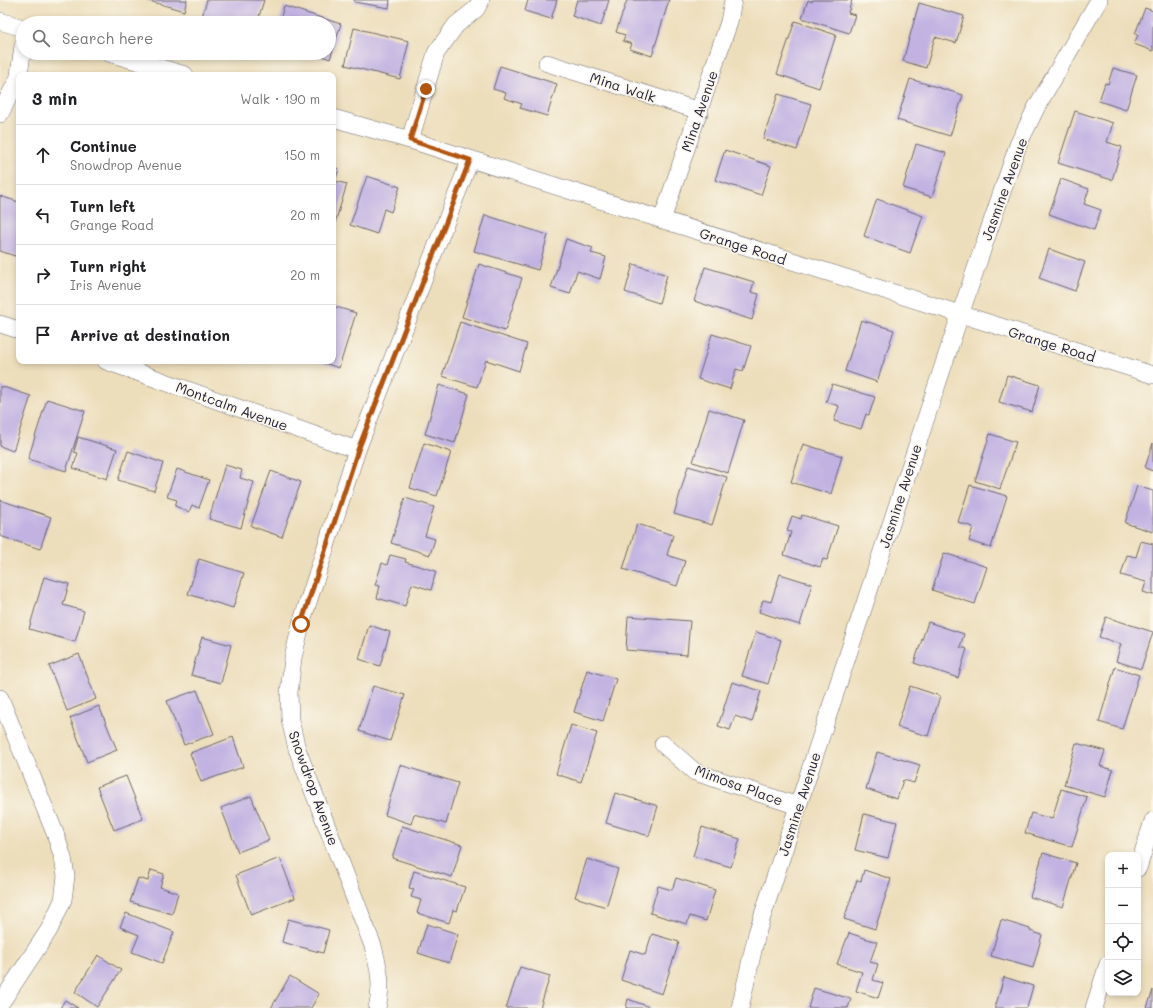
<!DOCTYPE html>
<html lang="en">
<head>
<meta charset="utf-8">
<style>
  :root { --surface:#fff; --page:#f2f2f2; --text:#202124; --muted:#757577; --line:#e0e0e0 }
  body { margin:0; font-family:Mali,sans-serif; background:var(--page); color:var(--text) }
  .controls { position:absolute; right:12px; bottom:12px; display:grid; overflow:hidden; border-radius:8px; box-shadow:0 2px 6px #0003 }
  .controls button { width:36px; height:36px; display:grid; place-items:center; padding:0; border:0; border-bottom:1px solid var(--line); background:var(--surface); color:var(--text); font:20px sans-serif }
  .stop { position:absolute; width:12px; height:12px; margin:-9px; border:3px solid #b45309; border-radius:50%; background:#fff }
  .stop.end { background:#b45309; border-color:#fff; box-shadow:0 1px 4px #0008 }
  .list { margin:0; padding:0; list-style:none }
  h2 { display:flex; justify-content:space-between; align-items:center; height:52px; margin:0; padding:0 16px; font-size:17px }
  h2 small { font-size:13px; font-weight:400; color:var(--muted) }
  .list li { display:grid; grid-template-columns:26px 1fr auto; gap:12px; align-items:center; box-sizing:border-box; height:60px; padding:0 16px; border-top:1px solid var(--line) }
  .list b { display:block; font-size:15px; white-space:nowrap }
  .list p { margin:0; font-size:13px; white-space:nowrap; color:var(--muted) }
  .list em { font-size:13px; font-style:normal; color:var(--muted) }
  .icon { flex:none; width:22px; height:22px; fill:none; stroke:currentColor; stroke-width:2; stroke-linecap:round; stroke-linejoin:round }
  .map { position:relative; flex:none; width:1153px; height:1008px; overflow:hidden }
  .search { position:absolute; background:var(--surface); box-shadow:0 2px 6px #0003; left:16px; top:16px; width:320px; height:44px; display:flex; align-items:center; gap:10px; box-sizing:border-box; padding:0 14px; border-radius:22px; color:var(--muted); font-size:15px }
  .panel { position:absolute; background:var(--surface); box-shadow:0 2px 6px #0003; left:16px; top:72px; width:320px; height:292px; border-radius:8px }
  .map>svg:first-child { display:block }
  .building { fill:#c1b2e2 }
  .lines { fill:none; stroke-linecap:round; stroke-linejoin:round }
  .street-casing { stroke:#696468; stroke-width:18 }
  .street { stroke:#fff; stroke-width:17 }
  .route { stroke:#b45309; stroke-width:5 }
  .labels { text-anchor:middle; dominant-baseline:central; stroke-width:3; stroke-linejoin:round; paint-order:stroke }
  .street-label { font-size:14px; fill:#22223b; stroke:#fbf7ec }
</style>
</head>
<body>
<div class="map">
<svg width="1153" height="1008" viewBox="0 0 1153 1008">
  <rect width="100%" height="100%" fill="#fbf7ec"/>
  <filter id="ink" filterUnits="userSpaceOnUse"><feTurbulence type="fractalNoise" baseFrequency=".025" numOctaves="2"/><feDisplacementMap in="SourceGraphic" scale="8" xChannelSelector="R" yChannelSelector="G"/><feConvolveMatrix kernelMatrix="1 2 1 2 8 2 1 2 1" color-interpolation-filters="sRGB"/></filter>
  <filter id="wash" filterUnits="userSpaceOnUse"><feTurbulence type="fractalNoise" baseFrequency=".012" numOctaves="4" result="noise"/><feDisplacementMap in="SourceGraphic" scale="16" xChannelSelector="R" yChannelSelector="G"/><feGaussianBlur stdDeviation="0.9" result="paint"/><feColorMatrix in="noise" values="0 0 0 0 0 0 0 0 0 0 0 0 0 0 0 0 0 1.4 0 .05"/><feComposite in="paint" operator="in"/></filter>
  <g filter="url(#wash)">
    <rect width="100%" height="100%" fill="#eddebb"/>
    <g id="blocks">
      <path class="building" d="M146,0H187L184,11Z
        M207,0H264L257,23H200Z
        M354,0H390L389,8L354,2Z
        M528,0H557L551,19L525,11Z
        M577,0H609L601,26L572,16Z
        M627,0H669L652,56L630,49L632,44L623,41L625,35L616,32Z
        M808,0L812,2V0H852L848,13L855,15L849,33L802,18Z
        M919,3L964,16L956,43L935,37L926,68L903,61Z
        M284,6L341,24L330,59L314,53H329V23H279Z
        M1145,8L1153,11V51L1134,44L1138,35L1135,34Z
        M795,21L836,35L819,88L777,74Z
        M354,28L409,41L400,79L345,65Z
        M500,66L557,84L547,116L520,108L522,104L504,98L506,93L493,89Z
        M1113,68L1137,75L1126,110L1099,101L1105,83L1108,84Z
        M910,79L963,95L950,136L897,120Z
        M778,94L811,104L797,150L763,139Z
        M1075,111L1113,123L1107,142L1122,147L1112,180L1058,163Z
        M916,144L946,153L932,197L903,188Z
        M725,150L771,166L761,195L715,180Z
        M333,167L339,169L335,181L347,184L335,223L333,222Z
        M367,176L400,187L391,212L384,209L377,234L350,225Z
        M1061,179L1089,189L1084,204L1101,210L1094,230L1049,214Z
        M0,196L19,202L18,257L0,251Z
        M877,199L923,216L910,253L864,236Z
        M485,215L548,235L538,270L474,251Z
        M566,239L593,248L591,253L606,257L600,279L577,271L570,294L551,288Z
        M1049,249L1085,262L1075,291L1039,278Z
        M479,264L522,278L505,331L462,317Z
        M633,264L667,275L659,303L625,292Z
        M705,267L754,282L751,292L759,294L752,320L694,301Z
        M333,306L356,313L339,368L318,361H333Z
        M861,320L894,330L877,382L845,371Z
        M460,322L527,344L519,371L486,360L477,387L442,376Z
        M712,334L751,346L743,371L736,369L730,389L698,379Z
        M1007,375L1040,385L1032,412L999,402Z
        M832,384L875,397L869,415L866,414L861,429L834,421L839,406L826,402Z
        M439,385L469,394L455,443L425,434Z
        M0,386L31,396L13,451L0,446Z
        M47,399L85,411L66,471L28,459Z
        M709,409L744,420L728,473L693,462Z
        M990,434L1016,442L1000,489L975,481Z
        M78,437L117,449L107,479L73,468L78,453L74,452Z
        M424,443L451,452L437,496L410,488Z
        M1153,443V471L1145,468Z
        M803,444L842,456L831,494L791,482Z
        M128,451L163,463L154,491L118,480Z
        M225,465L242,470L240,478L254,482L241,528L209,519Z
        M688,466L727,477L712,525L674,514Z
        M177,469L209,480L199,508L192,505L189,512L175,506L177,500L167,497Z
        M271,471L301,482L282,537L251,526Z
        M970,485L1007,496L991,548L969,541L973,527L958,522Z
        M1137,486L1153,491V532L1125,523Z
        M405,498L434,507L425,536L435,539L430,555L391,543Z
        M0,500L51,517L40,549L0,536Z
        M802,515L838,526L827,560L823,559L820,567L784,555L791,532L787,531L792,516L801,519Z
        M637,524L673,535L667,555L685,561L677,586L623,569Z
        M1141,541L1153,544V595L1143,592L1146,582L1121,575L1127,555L1136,557Z
        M944,553L987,567L975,604L932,590Z
        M390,555L406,559L405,562L436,571L431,590L412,584L405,606L377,598L380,586L375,585L382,563L387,565Z
        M199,559L244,573L233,608L188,594Z
        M780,574L812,584L800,625L759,612L763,600L771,602Z
        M44,577L69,584L63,605L84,611L75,642L29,629Z
        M628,616L690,621L687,655L626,650Z
        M1106,617L1153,632L1141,669L1116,661L1121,644L1099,637Z
        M928,622L964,634L960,647L967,649L958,678L914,663Z
        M369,625L390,632L380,666L359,659Z
        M756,632L781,640L768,684L742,676Z
        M202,637L231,645L221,683L191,675Z
        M79,654L96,699L67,711L49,666Z
        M1115,667L1139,675L1122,729L1099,722Z
        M587,670L616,679L603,721L574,712Z
        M732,682L761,691L752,722L735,716L730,730L718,726Z
        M373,686L405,695L390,741L359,731Z
        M910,686L940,696L928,736L897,727Z
        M197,690L214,734L184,745L167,701Z
        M99,706L117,750L87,762L70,718Z
        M571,725L597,733L581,782L556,774Z
        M233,737L243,767L201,782L190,753Z
        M1076,743L1105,751L1100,766L1113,770L1105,797L1064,785Z
        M877,752L920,765L914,783L903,780L897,799L866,789Z
        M400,765L458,783L446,824L414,814L411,824L385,815Z
        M126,776L143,819L114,830L97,787Z
        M1061,789L1087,797L1072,847L1025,833L1031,813L1052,819Z
        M615,793L658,806L649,836L606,823Z
        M251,796L269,840L238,852L221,808Z
        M864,814L897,822L888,858L855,850Z
        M402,826L462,845L452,877L392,858Z
        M702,827L740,839L731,867L693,856Z
        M1043,853L1076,863L1063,907L1030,897Z
        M280,858L295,898L251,915L236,875Z
        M587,859L618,869L606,907L575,897Z
        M151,870L164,874L160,887L178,893L172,914L130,902L138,878L148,881Z
        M864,870L891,879L875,929L844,919L857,880L861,881Z
        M414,871L465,887L457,911L453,910L449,923L417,913L421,900L411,897L414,889L409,888Z
        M676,878L715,890L706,921L690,916L687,924L650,913L658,886L672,890Z
        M126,913L174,932L162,963L132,952L139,935L120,927Z
        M288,919L329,930L323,953L282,942Z
        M1001,920L1030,929V931L1042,935L1033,968L991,956Z
        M427,924L458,934L449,963L418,953Z
        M849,933L877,942L870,962L878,964L873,980L883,983L878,998L856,991L862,972L837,964Z
        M652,934L679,942L662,994L621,980L630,950L645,955Z
        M98,955L121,970L97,1007L75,992Z
        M520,967L550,976L540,1008H506Z
        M290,976L319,994L311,1008H271Z
        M1004,977L1033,986L1027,1008H995Z
        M814,988L851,999L848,1008H808Z
        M1153,990V1008H1147Z
        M628,999L652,1008H626Z
        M65,1000L78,1008H60Z"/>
    </g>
  </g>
  <g filter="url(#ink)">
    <use href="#blocks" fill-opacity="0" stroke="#696468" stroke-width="1"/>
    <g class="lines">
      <g class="street-casing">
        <path id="street" d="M0,21L23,28
          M109,53L185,75
          M547,63L700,111
          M19,75L23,46
          M0,114L19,77
          M333,118L410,140L1153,375
          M410,140L436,53L456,25L476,9L481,0
          M662,220L729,22L733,0
          M0,324L19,330
          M106,361L357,450
          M0,698L55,833L63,858L66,876L63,900L49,930L0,1004
          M663,744L695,772L798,806
          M1138,868L1153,821
          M377,1008C383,985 379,969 373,946L297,749L290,720L289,692L293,658L301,624L357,450L470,160
          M740,1008L757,933L798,806L960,315L1018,145L1037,106L1099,0
          M1094,1008L1108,964"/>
      </g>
      <use href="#street" class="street"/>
    </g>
  </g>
  <g class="lines" filter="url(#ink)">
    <path class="route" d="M301,624L358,450L470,160L410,140L426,89"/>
  </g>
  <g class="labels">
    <g class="street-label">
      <text transform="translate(623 87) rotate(18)">Mina Walk</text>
      <text transform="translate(699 111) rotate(-71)">Mina Avenue</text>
      <text transform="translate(1004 189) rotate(-70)">Jasmine Avenue</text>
      <text transform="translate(743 246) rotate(18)">Grange Road</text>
      <text transform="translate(1052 344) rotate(17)">Grange Road</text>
      <text transform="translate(232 406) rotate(20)">Montcalm Avenue</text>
      <text transform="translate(900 496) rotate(-72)">Jasmine Avenue</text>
      <text transform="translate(739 785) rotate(20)">Mimosa Place</text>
      <text transform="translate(314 788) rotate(70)">Snowdrop Avenue</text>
      <text transform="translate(799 804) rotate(-72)">Jasmine Avenue</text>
    </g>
  </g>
</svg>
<div class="controls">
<button>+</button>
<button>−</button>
<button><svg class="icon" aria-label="locate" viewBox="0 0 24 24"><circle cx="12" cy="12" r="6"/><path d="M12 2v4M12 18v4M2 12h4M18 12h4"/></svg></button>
<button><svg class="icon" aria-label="layers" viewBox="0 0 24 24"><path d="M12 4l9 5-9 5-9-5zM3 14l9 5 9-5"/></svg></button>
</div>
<div class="stop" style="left:301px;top:624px"></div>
<div class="stop end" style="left:426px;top:89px"></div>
<div class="search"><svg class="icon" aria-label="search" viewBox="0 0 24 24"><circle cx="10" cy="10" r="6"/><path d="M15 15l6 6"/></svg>Search here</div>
<section class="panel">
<h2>3 min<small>Walk · 190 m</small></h2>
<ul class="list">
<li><svg class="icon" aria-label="ahead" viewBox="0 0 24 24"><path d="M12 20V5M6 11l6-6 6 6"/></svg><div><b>Continue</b><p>Snowdrop Avenue</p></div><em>150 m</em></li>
<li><svg class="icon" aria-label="left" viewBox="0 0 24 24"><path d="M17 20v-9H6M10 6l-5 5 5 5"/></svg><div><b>Turn left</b><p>Grange Road</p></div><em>20 m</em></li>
<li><svg class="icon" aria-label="right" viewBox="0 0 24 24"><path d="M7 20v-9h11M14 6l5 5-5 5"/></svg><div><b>Turn right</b><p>Iris Avenue</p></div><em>20 m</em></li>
<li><svg class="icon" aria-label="arrive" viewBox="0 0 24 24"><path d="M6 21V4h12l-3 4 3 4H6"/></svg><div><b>Arrive at destination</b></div></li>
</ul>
</section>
</div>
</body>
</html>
